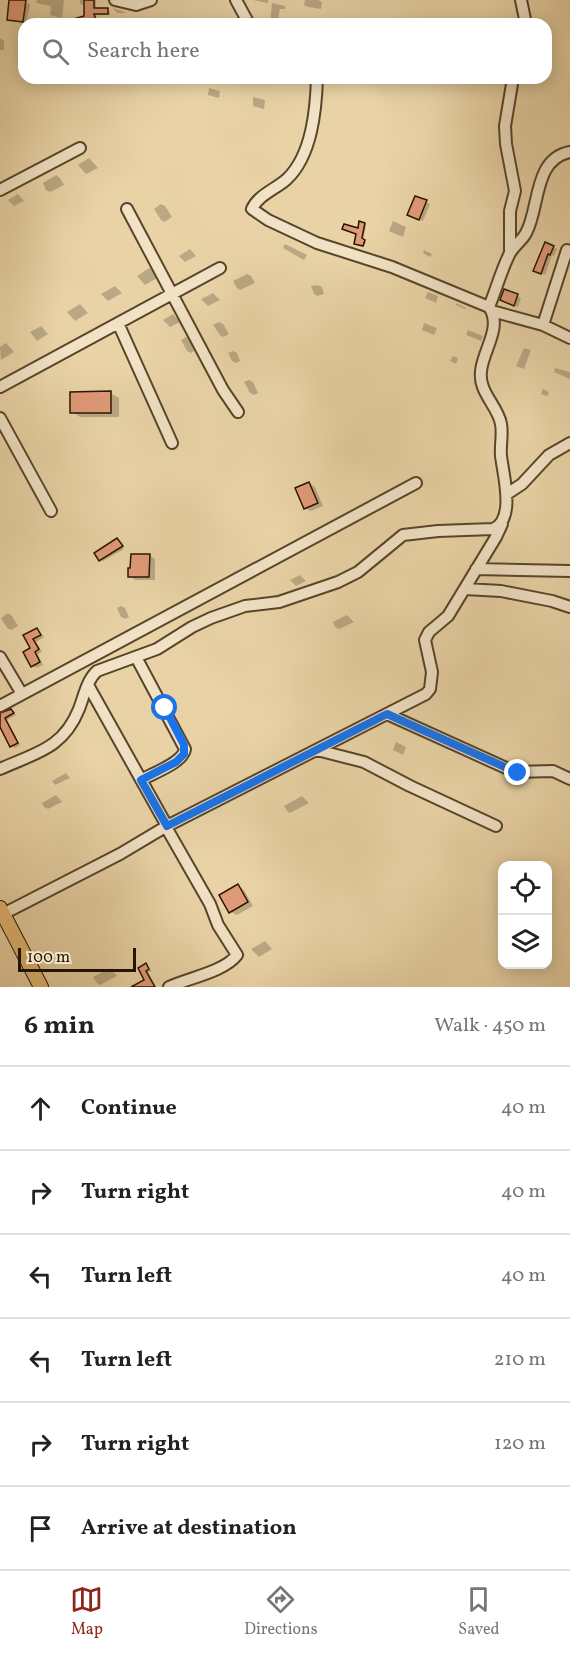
<!DOCTYPE html>
<html lang="en">
<head>
<meta charset="utf-8">
<style>
  :root { --surface:#fff; --page:#f2f2f2; --text:#222; --muted:#767676; --line:#e0e0e0; --accent:#8f2418 }
  body { margin:0; font-family:Vollkorn,serif; background:var(--page); color:var(--text) }
  .controls { position:absolute; right:18px; bottom:18px; display:grid; overflow:hidden; border-radius:12px; box-shadow:0 3px 15px #0003 }
  .controls button { width:54px; height:54px; display:grid; place-items:center; padding:0; border:0; border-bottom:2px solid var(--line); background:var(--surface); color:var(--text); font:30px sans-serif }
  .scale { position:absolute; left:18px; bottom:15px; width:118px; box-sizing:border-box; padding-left:6px; border:3px solid #261601; border-top:0; font-size:16px; line-height:21px; white-space:nowrap; color:#261601; -webkit-text-stroke:4px #f1e2c5; paint-order:stroke }
  .stop { position:absolute; width:18px; height:18px; margin:-14px; border:4px solid #1a73e8; border-radius:50%; background:#fff }
  .stop.end { background:#1a73e8; border-color:#fff; box-shadow:0 2px 6px #0008 }
  .list { margin:0; padding:0; list-style:none }
  h2 { display:flex; justify-content:space-between; align-items:center; height:78px; margin:0; padding:0 24px; font-size:26px }
  h2 small { font-size:20px; font-weight:400; color:var(--muted) }
  .list li { display:grid; grid-template-columns:39px 1fr auto; gap:18px; align-items:center; box-sizing:border-box; height:84px; padding:0 24px; border-top:2px solid var(--line) }
  .list b { display:block; font-size:22px; white-space:nowrap }
  .list em { font-size:20px; font-style:normal; color:var(--muted) }
  .icon { flex:none; width:33px; height:33px; fill:none; stroke:currentColor; stroke-width:2; stroke-linecap:round; stroke-linejoin:round }
  .map { position:relative; flex:none; width:570px; height:987px; overflow:hidden }
  .search { position:absolute; background:var(--surface); box-shadow:0 3px 15px #0003; left:18px; right:18px; top:18px; height:66px; display:flex; align-items:center; gap:15px; box-sizing:border-box; padding:0 21px; border-radius:18px; color:var(--muted); font-size:22px }
  .sheet { height:582px; background:var(--surface) }
  nav { display:flex; justify-content:space-around; align-items:center; box-sizing:border-box; height:84px; border-top:2px solid var(--line); background:var(--surface); font-size:16px; color:var(--muted) }
  nav a { display:grid; justify-items:center; gap:3px }
  nav .on { color:var(--accent) }
  .map>svg:first-child { display:block }
  .shadow { fill:#0003 }
  .building { fill:#e19a78; stroke:#261601; stroke-width:1.5 }
  .lines { fill:none; stroke-linecap:round; stroke-linejoin:round }
  .minor-casing { stroke:#57452a; stroke-width:14 }
  .major-casing { stroke:#261601; stroke-width:16 }
  .minor { stroke:#f1e2c5; stroke-width:10 }
  .major { stroke:#e4ba73; stroke-width:14 }
  .route { stroke:#1a73e8; stroke-width:8 }
</style>
</head>
<body>
<div class="map">
<svg width="570" height="987" viewBox="0 0 570 987">
  <rect width="100%" height="100%" fill="#e9d3a6"/>
  <filter id="stains"><feTurbulence type="fractalNoise" baseFrequency=".00333" numOctaves="4"/><feColorMatrix values="0 0 0 0 .2 0 0 0 0 .09 0 0 0 0 .02 0 0 0 .5 -.17"/></filter>
  <radialGradient id="worn" r=".72"><stop offset=".6" stop-color="#630" stop-opacity="0"/><stop offset="1" stop-color="#630" stop-opacity=".3"/></radialGradient>
  <path class="shadow" d="M11,0L30,4L26,24L8,19Z
    M37,0H64L62,18L50,15L51,6L40,4L36,2Z
    M80,0H96V10H107L110,12V15H96L98,24H73L85,17V6L80,4Z
    M253,0H268V3Z
    M305,0H318L322,2L321,9L308,7L304,5Z
    M272,3L285,6V9H280L277,24H270Z
    M113,8L122,11L126,13H117Z
    M0,38L4,41V50H0Z
    M305,78H315L313,84L305,81Z
    M497,78V81L485,79V78Z
    M209,88L220,91L219,98L208,95Z
    M253,97L265,100L264,109L253,106Z
    M89,158L98,168L86,174L78,165Z
    M56,175L60,178L64,185L50,192L46,190L43,183Z
    M18,194L24,201L14,206L8,200Z
    M416,197L430,204L423,221L413,217Z
    M161,204L165,206L172,217L164,222L161,220L154,209Z
    M393,221L406,227L403,237L389,231Z
    M360,223L366,225L363,240L366,242L364,246L356,243Z
    M285,244L307,255L304,260L283,248Z
    M546,244L557,249L554,256L552,255L545,275L539,272Z
    M190,249L196,256L185,262L179,256Z
    M424,250L432,254L430,257L423,253Z
    M149,268L153,270L157,278L145,285L137,276Z
    M247,274L251,276L255,283L240,290L237,288L233,281Z
    M318,285L322,287L324,294L317,296L314,294L311,286Z
    M115,286L122,293L108,301L101,294Z
    M428,292L438,296L436,303L425,298Z
    M213,293L220,300L208,306L201,299Z
    M517,296L521,298L518,307L505,302Z
    M456,303L466,308L465,309L456,305Z
    M80,304L88,313L75,321L67,312Z
    M173,314L180,322L170,327L163,320Z
    M219,322L223,324L229,334L223,337L220,335L213,325Z
    M424,323L437,328L434,335L422,330Z
    M41,326L48,334L37,341L30,332Z
    M468,330L483,336L481,341L466,335Z
    M186,337L190,340L195,350L191,353L187,351L181,340Z
    M6,343L14,352L1,360L0,347Z
    M524,348L531,350L524,369L516,366Z
    M233,351L237,353L240,361L236,363L232,361L228,353Z
    M453,356L458,358L456,364L450,361Z
    M555,368L570,372V379L554,372Z
    M249,380L253,382L258,393L254,395L250,393L244,382Z
    M543,389L549,392L547,396L541,394Z
    M110,393L119,398V417H80L72,412Z
    M309,483L315,487L323,506L311,511L305,508Z
    M117,540L124,549L103,561L100,559Z
    M149,555L155,559V580H135L129,576Z
    M300,575L306,581L296,586L290,580Z
    M121,606L125,608L129,617L125,619L121,617L117,608Z
    M8,613L12,616L18,626L11,630L7,628L1,618Z
    M347,615L354,622L339,629L335,627L333,622Z
    M37,629L44,637L36,642L42,652L38,654L43,665L36,668L33,666L32,649L25,636Z
    M11,710L16,715L7,720L20,745L15,748L12,746L0,726V715Z
    M396,742L406,747L403,755L393,750Z
    M66,773L70,778L55,785L52,781Z
    M56,795L62,802L48,809L44,807L42,803Z
    M302,796L309,803L290,813L287,811L284,806Z
    M238,886L244,890L253,906L237,915L231,912Z
    M265,941L272,949L259,957L251,949Z
    M146,965L152,971L148,972L156,987H137L147,981L140,969Z
    M110,968L117,976L100,985L97,983L93,977Z"/>
  <path class="building" d="M9,0H26L23,22L7,20Z
    M84,0H94V8H108V14H94L97,24H62V22L84,16Z
    M415,196L427,200L419,220L407,215Z
    M359,221L365,223L362,238L365,240L363,246L354,244L356,234L342,229L344,224L358,228Z
    M545,242L554,246L550,255L548,254L541,274L533,271Z
    M504,289L518,294L514,306L500,300Z
    M111,391V413H70V392Z
    M309,482L318,503L304,509L295,488Z
    M117,538L123,546L99,561L94,553Z
    M131,554H150L149,577H128V568H130Z
    M37,628L41,635L33,639L39,649L35,652L40,662L31,667L23,652L30,648L23,635Z
    M11,709L14,713L5,718L18,743L10,747L0,727V713Z
    M238,884L248,902L229,913L219,895Z
    M146,963L149,969L146,971L155,987H131L144,980L138,968Z"/>
  <g class="lines">
    <g class="minor-casing">
      <path id="minor" d="M115,0L136,5L151,0
        M236,0L249,24
        M521,0L526,24
        M0,190L80,148
        M127,209L223,390L238,412
        M510,253V211L515,191L506,144L505,126L513,78
        M489,307C496,290 501,271 509,255C513,246 522,241 526,233C540,208 533,159 570,152
        M492,311L543,325L570,338
        M118,323L172,443
        M543,325L567,250
        M0,387L220,268
        M0,418L51,511
        M507,494L522,484L549,455L570,443
        M476,569L570,571
        M465,589L501,591L552,601L570,607
        M0,657L22,694
        M136,657L185,749C183,763 153,773 141,780
        M88,685L167,826
        M0,706L416,483
        M387,714L515,772L553,771L570,779
        M317,750L364,762L410,786L496,826
        M0,769C35,753 63,749 79,709C84,696 87,680 97,671L157,649L192,627L211,618L245,606L279,602L338,582L358,572L403,535L438,531L493,529C516,520 503,474 501,456C500,446 503,434 501,424C499,411 487,399 483,387C472,360 506,332 489,307L392,267L317,243L268,220L252,209C258,195 276,189 287,179C312,155 316,110 317,78
        M166,827L210,904L218,925L237,955C224,972 188,978 169,987
        M3,914L120,854L167,826L426,694L430,689L432,672L425,640L429,632L448,616L496,537L502,524"/>
    </g>
    <g class="major-casing">
      <path id="major" d="M0,908L41,987"/>
    </g>
    <use href="#minor" class="minor"/>
    <use href="#major" class="major"/>
  </g>
  <g class="lines">
    <path class="route" d="M165,708L184,745V754L176,762L141,780L167,826L387,714L518,773"/>
  </g>
  <rect width="100%" height="100%" filter="url(#stains)"/>
  <rect width="100%" height="100%" fill="url(#worn)"/>
</svg>
<div class="controls">
<button><svg class="icon" aria-label="locate" viewBox="0 0 24 24"><circle cx="12" cy="12" r="6"/><path d="M12 2v4M12 18v4M2 12h4M18 12h4"/></svg></button>
<button><svg class="icon" aria-label="layers" viewBox="0 0 24 24"><path d="M12 4l9 5-9 5-9-5zM3 14l9 5 9-5"/></svg></button>
</div>
<div class="scale">100 m</div>
<div class="stop" style="left:165px;top:708px"></div>
<div class="stop end" style="left:518px;top:773px"></div>
<div class="search"><svg class="icon" aria-label="search" viewBox="0 0 24 24"><circle cx="10" cy="10" r="6"/><path d="M15 15l6 6"/></svg>Search here</div>
</div>
<section class="sheet">
<h2>6 min<small>Walk · 450 m</small></h2>
<ul class="list">
<li><svg class="icon" aria-label="ahead" viewBox="0 0 24 24"><path d="M12 20V5M6 11l6-6 6 6"/></svg><div><b>Continue</b></div><em>40 m</em></li>
<li><svg class="icon" aria-label="right" viewBox="0 0 24 24"><path d="M7 20v-9h11M14 6l5 5-5 5"/></svg><div><b>Turn right</b></div><em>40 m</em></li>
<li><svg class="icon" aria-label="left" viewBox="0 0 24 24"><path d="M17 20v-9H6M10 6l-5 5 5 5"/></svg><div><b>Turn left</b></div><em>40 m</em></li>
<li><svg class="icon" aria-label="left" viewBox="0 0 24 24"><path d="M17 20v-9H6M10 6l-5 5 5 5"/></svg><div><b>Turn left</b></div><em>210 m</em></li>
<li><svg class="icon" aria-label="right" viewBox="0 0 24 24"><path d="M7 20v-9h11M14 6l5 5-5 5"/></svg><div><b>Turn right</b></div><em>120 m</em></li>
<li><svg class="icon" aria-label="arrive" viewBox="0 0 24 24"><path d="M6 21V4h12l-3 4 3 4H6"/></svg><div><b>Arrive at destination</b></div></li>
</ul>
</section>
<nav>
<a class="on"><svg class="icon" aria-label="map" viewBox="0 0 24 24"><path d="M3 6l6-2 6 2 6-2v14l-6 2-6-2-6 2zM9 4v14M15 6v14"/></svg>Map</a>
<a><svg class="icon" aria-label="directions" viewBox="0 0 24 24"><path d="M12 3l9 9-9 9-9-9zM9 14v-3h6M13 9l2 2-2 2"/></svg>Directions</a>
<a><svg class="icon" aria-label="saved" viewBox="0 0 24 24"><path d="M7 4h10v16l-5-4-5 4z"/></svg>Saved</a>
</nav>
</body>
</html>
